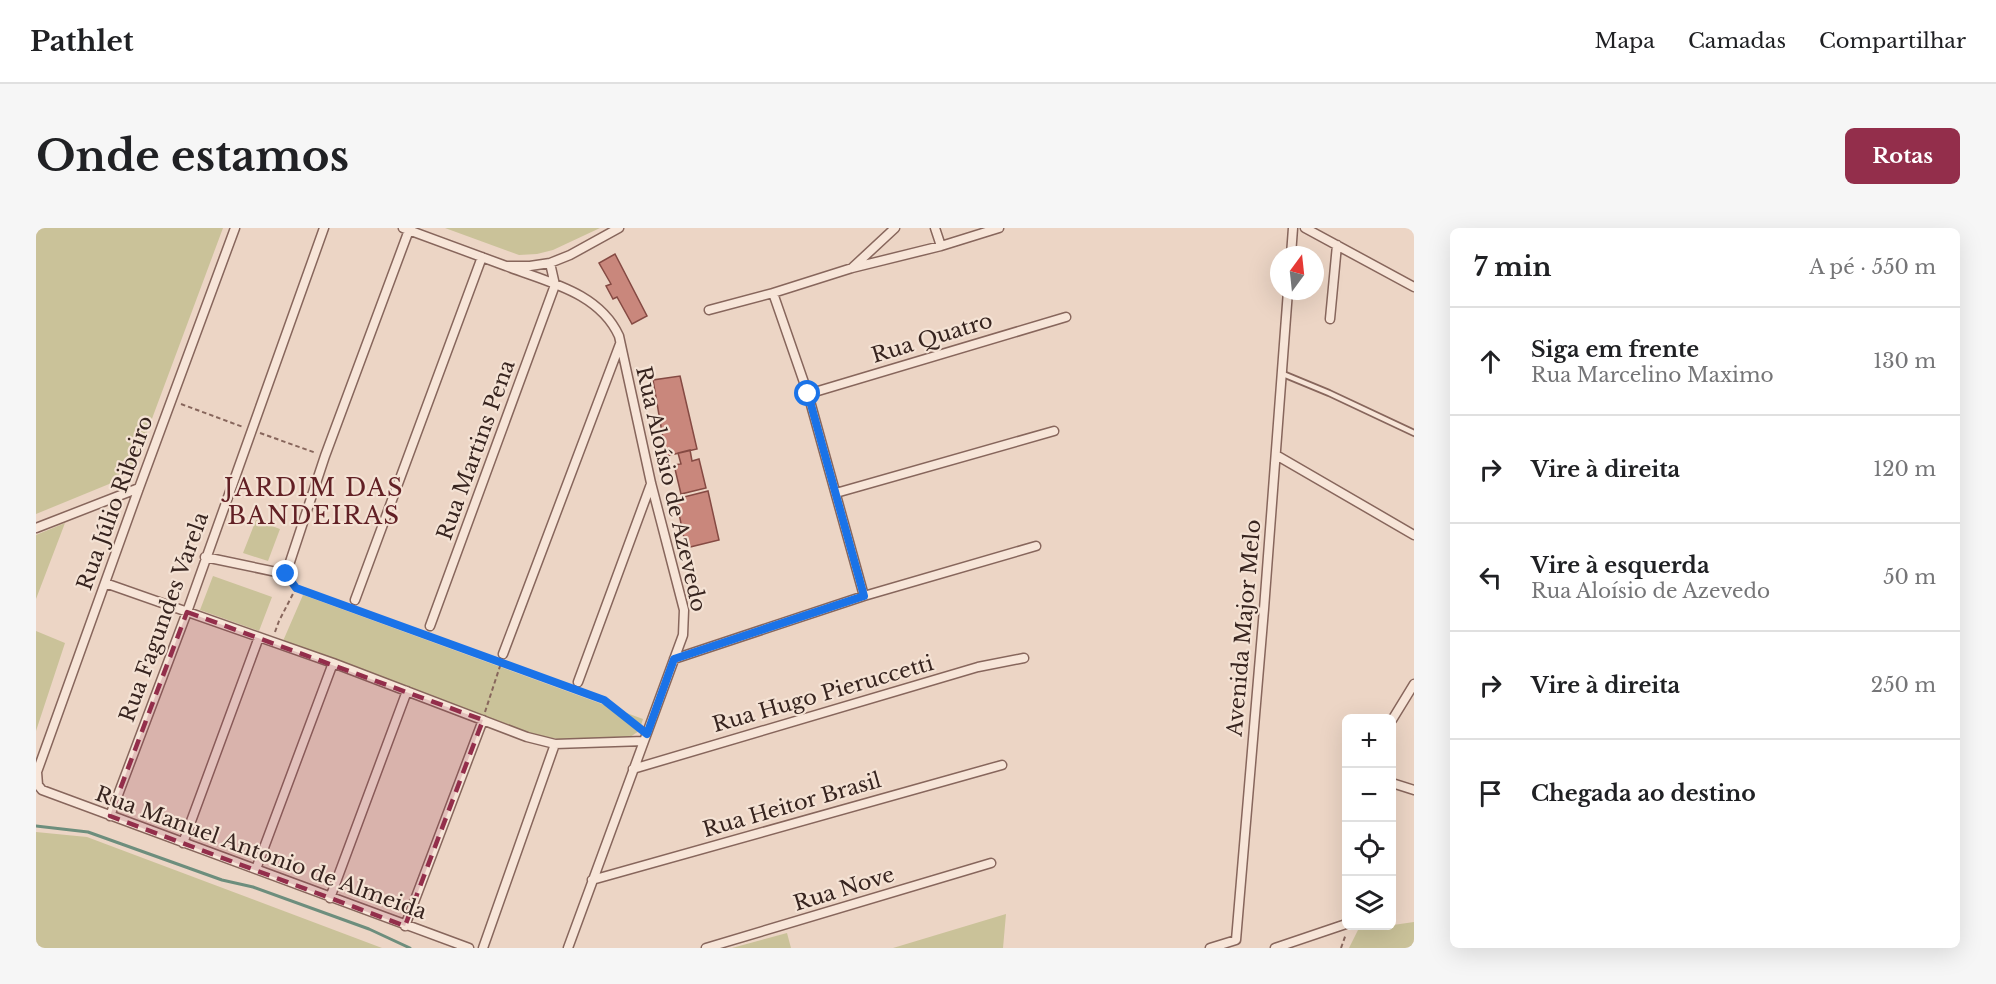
<!DOCTYPE html>
<html lang="pt">
<head>
<meta charset="utf-8">
<style>
  :root { --surface:#fff; --page:#f6f6f6; --text:#202124; --muted:#757577; --line:#e0e0e0; --accent:#932e4b }
  body { margin:0; font-family:"Libre Baskerville",serif; background:var(--page); color:var(--text) }
  .controls { position:absolute; right:18px; bottom:18px; display:grid; overflow:hidden; border-radius:9px; box-shadow:0 6px 24px #0002 }
  .controls button { width:54px; height:54px; display:grid; place-items:center; padding:0; border:0; border-bottom:2px solid var(--line); background:var(--surface); color:var(--text); font:30px sans-serif }
  .compass { position:absolute; left:1234px; top:18px; width:54px; height:54px; border-radius:50%; background:var(--surface); box-shadow:0 6px 24px #0002; rotate:15deg }
  .stop { position:absolute; width:18px; height:18px; margin:-14px; border:4px solid #1a73e8; border-radius:50%; background:#fff }
  .stop.end { background:#1a73e8; border-color:#fff; box-shadow:0 2px 6px #0008 }
  .list { margin:0; padding:0; list-style:none }
  h2 { display:flex; justify-content:space-between; align-items:center; height:78px; margin:0; padding:0 24px; font-size:26px }
  h2 small { font-size:20px; font-weight:400; color:var(--muted) }
  .list li { display:grid; grid-template-columns:39px 1fr auto; gap:18px; align-items:center; box-sizing:border-box; height:108px; padding:0 24px; border-top:2px solid var(--line) }
  .list b { display:block; font-size:22px; white-space:nowrap }
  .list p { margin:0; font-size:20px; white-space:nowrap; color:var(--muted) }
  .list em { font-size:20px; font-style:normal; color:var(--muted) }
  .icon { flex:none; width:33px; height:33px; fill:none; stroke:currentColor; stroke-width:2; stroke-linecap:round; stroke-linejoin:round }
  .map { position:relative; flex:none; width:1378px; height:720px; overflow:hidden; border-radius:9px }
  header { display:flex; align-items:center; gap:36px; box-sizing:border-box; height:84px; padding:0 30px; background:var(--surface); border-bottom:2px solid var(--line) }
  header strong { font-size:28px }
  nav { display:flex; gap:33px; margin-inline-start:auto; font-size:21px }
  .intro { display:flex; align-items:center; justify-content:space-between; box-sizing:border-box; height:144px; padding:0 36px }
  h1 { margin:0; font-size:42px }
  .button { padding:15px 27px; border-radius:9px; background:var(--accent); color:#fff; font-size:21px; font-weight:700 }
  main { display:flex; gap:36px; padding:0 36px }
  aside { flex:1; background:var(--surface); border-radius:9px; box-shadow:0 6px 24px #0002 }
  .map>svg:first-child { display:block }
  .green { fill:#cac299 }
  .lines { fill:none; stroke-linecap:round; stroke-linejoin:round }
  .stream { stroke:#6d8e7d; stroke-width:3 }
  .building { fill:#c9877c; stroke:#854a43; stroke-width:1.5 }
  .lane-casing { stroke:#87665c; stroke-width:8 }
  .street-casing { stroke:#87665c; stroke-width:11 }
  .path { stroke:#87665c; stroke-width:2; stroke-dasharray:4.5 3; stroke-linecap:butt }
  .lane { stroke:#f7e5d8; stroke-width:4.5 }
  .street { stroke:#f7e5d8; stroke-width:8 }
  .route { stroke:#1a73e8; stroke-width:8 }
  .marked { fill:#932e4b; fill-opacity:0.2; stroke:#932e4b; stroke-width:4.5; stroke-dasharray:12 8; stroke-linejoin:round }
  .labels { text-anchor:middle; dominant-baseline:central; stroke-width:4.5; stroke-linejoin:round; paint-order:stroke }
  .street-label { font-size:21px; fill:#37241f; stroke:#f4e2d4 }
  .quarter-label { font-size:24px; letter-spacing:1.5px; fill:#622025; stroke:#f4e2d4 }
</style>
</head>
<body>
<header>
<strong>Pathlet</strong>
<nav><a>Mapa</a><a>Camadas</a><a>Compartilhar</a></nav>
</header>
<div class="intro"><h1>Onde estamos</h1><a class="button">Rotas</a></div>
<main>
<div class="map">
<svg width="1378" height="720" viewBox="0 0 1378 720">
  <rect width="100%" height="100%" fill="#ecd5c5"/>
  <path class="green" d="M0,0H187L101,231L90,245L78,254L0,286Z
    M409,0H564L517,22L501,26L483,27Z
    M220,292L244,301L232,333L207,325Z
    M29,295L0,371V307Z
    M177,348L236,369L223,403L164,382Z
    M267,367L607,491L603,503L594,509L530,512L502,508L247,413Z
    M0,403L29,415L0,503Z
    M0,604L51,609L346,720H0Z
    M970,686L967,720H857Z
    M1378,694V720H1313L1322,702Z
    M751,705L755,720H696Z"/>
  <g class="lines">
    <path class="stream" d="M0,598L52,604L186,652L217,659L333,701L374,720"/>
  </g>
  <path class="building" d="M579,26L611,88L596,96L581,69L577,71L570,58L575,56L563,35Z
    M644,148L661,221L630,228L617,152Z
    M654,222L656,233L663,231L670,260L645,266L638,237L645,236L642,225Z
    M672,263L683,312L650,320L640,271Z"/>
  <g class="lines">
    <g class="lane-casing">
      <path id="lane" d="M1247,146L1293,165L1378,205"/>
    </g>
    <g class="street-casing">
      <path id="street" d="M199,0L103,260L1,544L2,557L6,562L433,720
        M367,0L470,38H494L514,35L534,27L583,0
        M899,0L905,18
        M1269,0L1378,59
        M1255,27L1257,0
        M470,38C511,54 563,64 583,108L615,255L648,382L647,407L532,720
        M816,40L859,0
        M737,65L772,166L828,368
        M673,82L737,65L816,40L905,18L963,0
        M1294,91L1301,17
        M772,166L1030,89
        M1240,227L1378,307
        M800,265L1018,203
        M0,300L103,260
        M169,329L250,346L289,228L373,2
        M69,355L297,435L491,509L519,516L608,513
        M319,372L446,29
        M394,398L519,57L514,35
        M467,426L584,116
        M638,431L828,368L1000,318
        M542,454L615,256
        M1356,492L1378,456
        M597,541L942,439L988,430
        M1356,555L1378,562
        M74,588L151,384L288,0
        M147,615L223,409
        M220,641L297,435
        M556,652L966,537
        M294,670L371,463
        M369,698L447,492
        M447,720L519,516
        M670,720L955,635
        M1174,720L1200,712L1228,381L1252,63
        M1239,720L1310,696"/>
    </g>
    <path class="path" d="M145,176L207,199
      M224,205L280,225
      M260,360L314,380
      M319,382L536,461
      M239,404L243,393L260,360L255,353
      M544,464L568,472L603,500
      M449,484L465,435
      M1305,720L1310,706"/>
    <use href="#lane" class="lane"/>
    <use href="#street" class="street"/>
  </g>
  <g class="lines">
    <path class="route" d="M250,346L260,360L568,472L611,506L638,431L828,368L772,166"/>
  </g>
  <path class="marked" d="M151,384L447,492L369,698L74,588Z"/>
  <g class="labels">
    <g class="street-label">
      <text transform="translate(896 110) rotate(-17)">Rua Quatro</text>
      <text transform="translate(440 222) rotate(-70)">Rua Martins Pena</text>
      <text transform="translate(635 261) rotate(77)">Rua Aloísio de Azevedo</text>
      <text transform="translate(79 275) rotate(-70)">Rua Júlio Ribeiro</text>
      <text transform="translate(128 389) rotate(-70)">Rua Fagundes Varela</text>
      <text transform="translate(1208 400) rotate(-85)">Avenida Major Melo</text>
      <text transform="translate(787 466) rotate(-16)">Rua Hugo Pieruccetti</text>
      <text transform="translate(756 577) rotate(-16)">Rua Heitor Brasil</text>
      <text transform="translate(225 625) rotate(20)">Rua Manuel Antonio de Almeida</text>
      <text transform="translate(808 661) rotate(-17)">Rua Nove</text>
    </g>
    <g class="quarter-label">
      <text x="278" y="259">JARDIM DAS<tspan x="278" dy="28">BANDEIRAS</tspan></text>
    </g>
  </g>
</svg>
<div class="controls">
<button>+</button>
<button>−</button>
<button><svg class="icon" aria-label="locate" viewBox="0 0 24 24"><circle cx="12" cy="12" r="6"/><path d="M12 2v4M12 18v4M2 12h4M18 12h4"/></svg></button>
<button><svg class="icon" aria-label="layers" viewBox="0 0 24 24"><path d="M12 4l9 5-9 5-9-5zM3 14l9 5 9-5"/></svg></button>
</div>
<svg class="compass" viewBox="-18 -18 36 36"><path d="M0-13l5 13h-10z" fill="#e53935"/><path d="M0 13l5-13h-10z" fill="#757577"/></svg>
<div class="stop" style="left:772px;top:166px"></div>
<div class="stop end" style="left:250px;top:346px"></div>
</div>
<aside>
<h2>7 min<small>A pé · 550 m</small></h2>
<ul class="list">
<li><svg class="icon" aria-label="ahead" viewBox="0 0 24 24"><path d="M12 20V5M6 11l6-6 6 6"/></svg><div><b>Siga em frente</b><p>Rua Marcelino Maximo</p></div><em>130 m</em></li>
<li><svg class="icon" aria-label="right" viewBox="0 0 24 24"><path d="M7 20v-9h11M14 6l5 5-5 5"/></svg><div><b>Vire à direita</b></div><em>120 m</em></li>
<li><svg class="icon" aria-label="left" viewBox="0 0 24 24"><path d="M17 20v-9H6M10 6l-5 5 5 5"/></svg><div><b>Vire à esquerda</b><p>Rua Aloísio de Azevedo</p></div><em>50 m</em></li>
<li><svg class="icon" aria-label="right" viewBox="0 0 24 24"><path d="M7 20v-9h11M14 6l5 5-5 5"/></svg><div><b>Vire à direita</b></div><em>250 m</em></li>
<li><svg class="icon" aria-label="arrive" viewBox="0 0 24 24"><path d="M6 21V4h12l-3 4 3 4H6"/></svg><div><b>Chegada ao destino</b></div></li>
</ul>
</aside>
</main>
</body>
</html>
